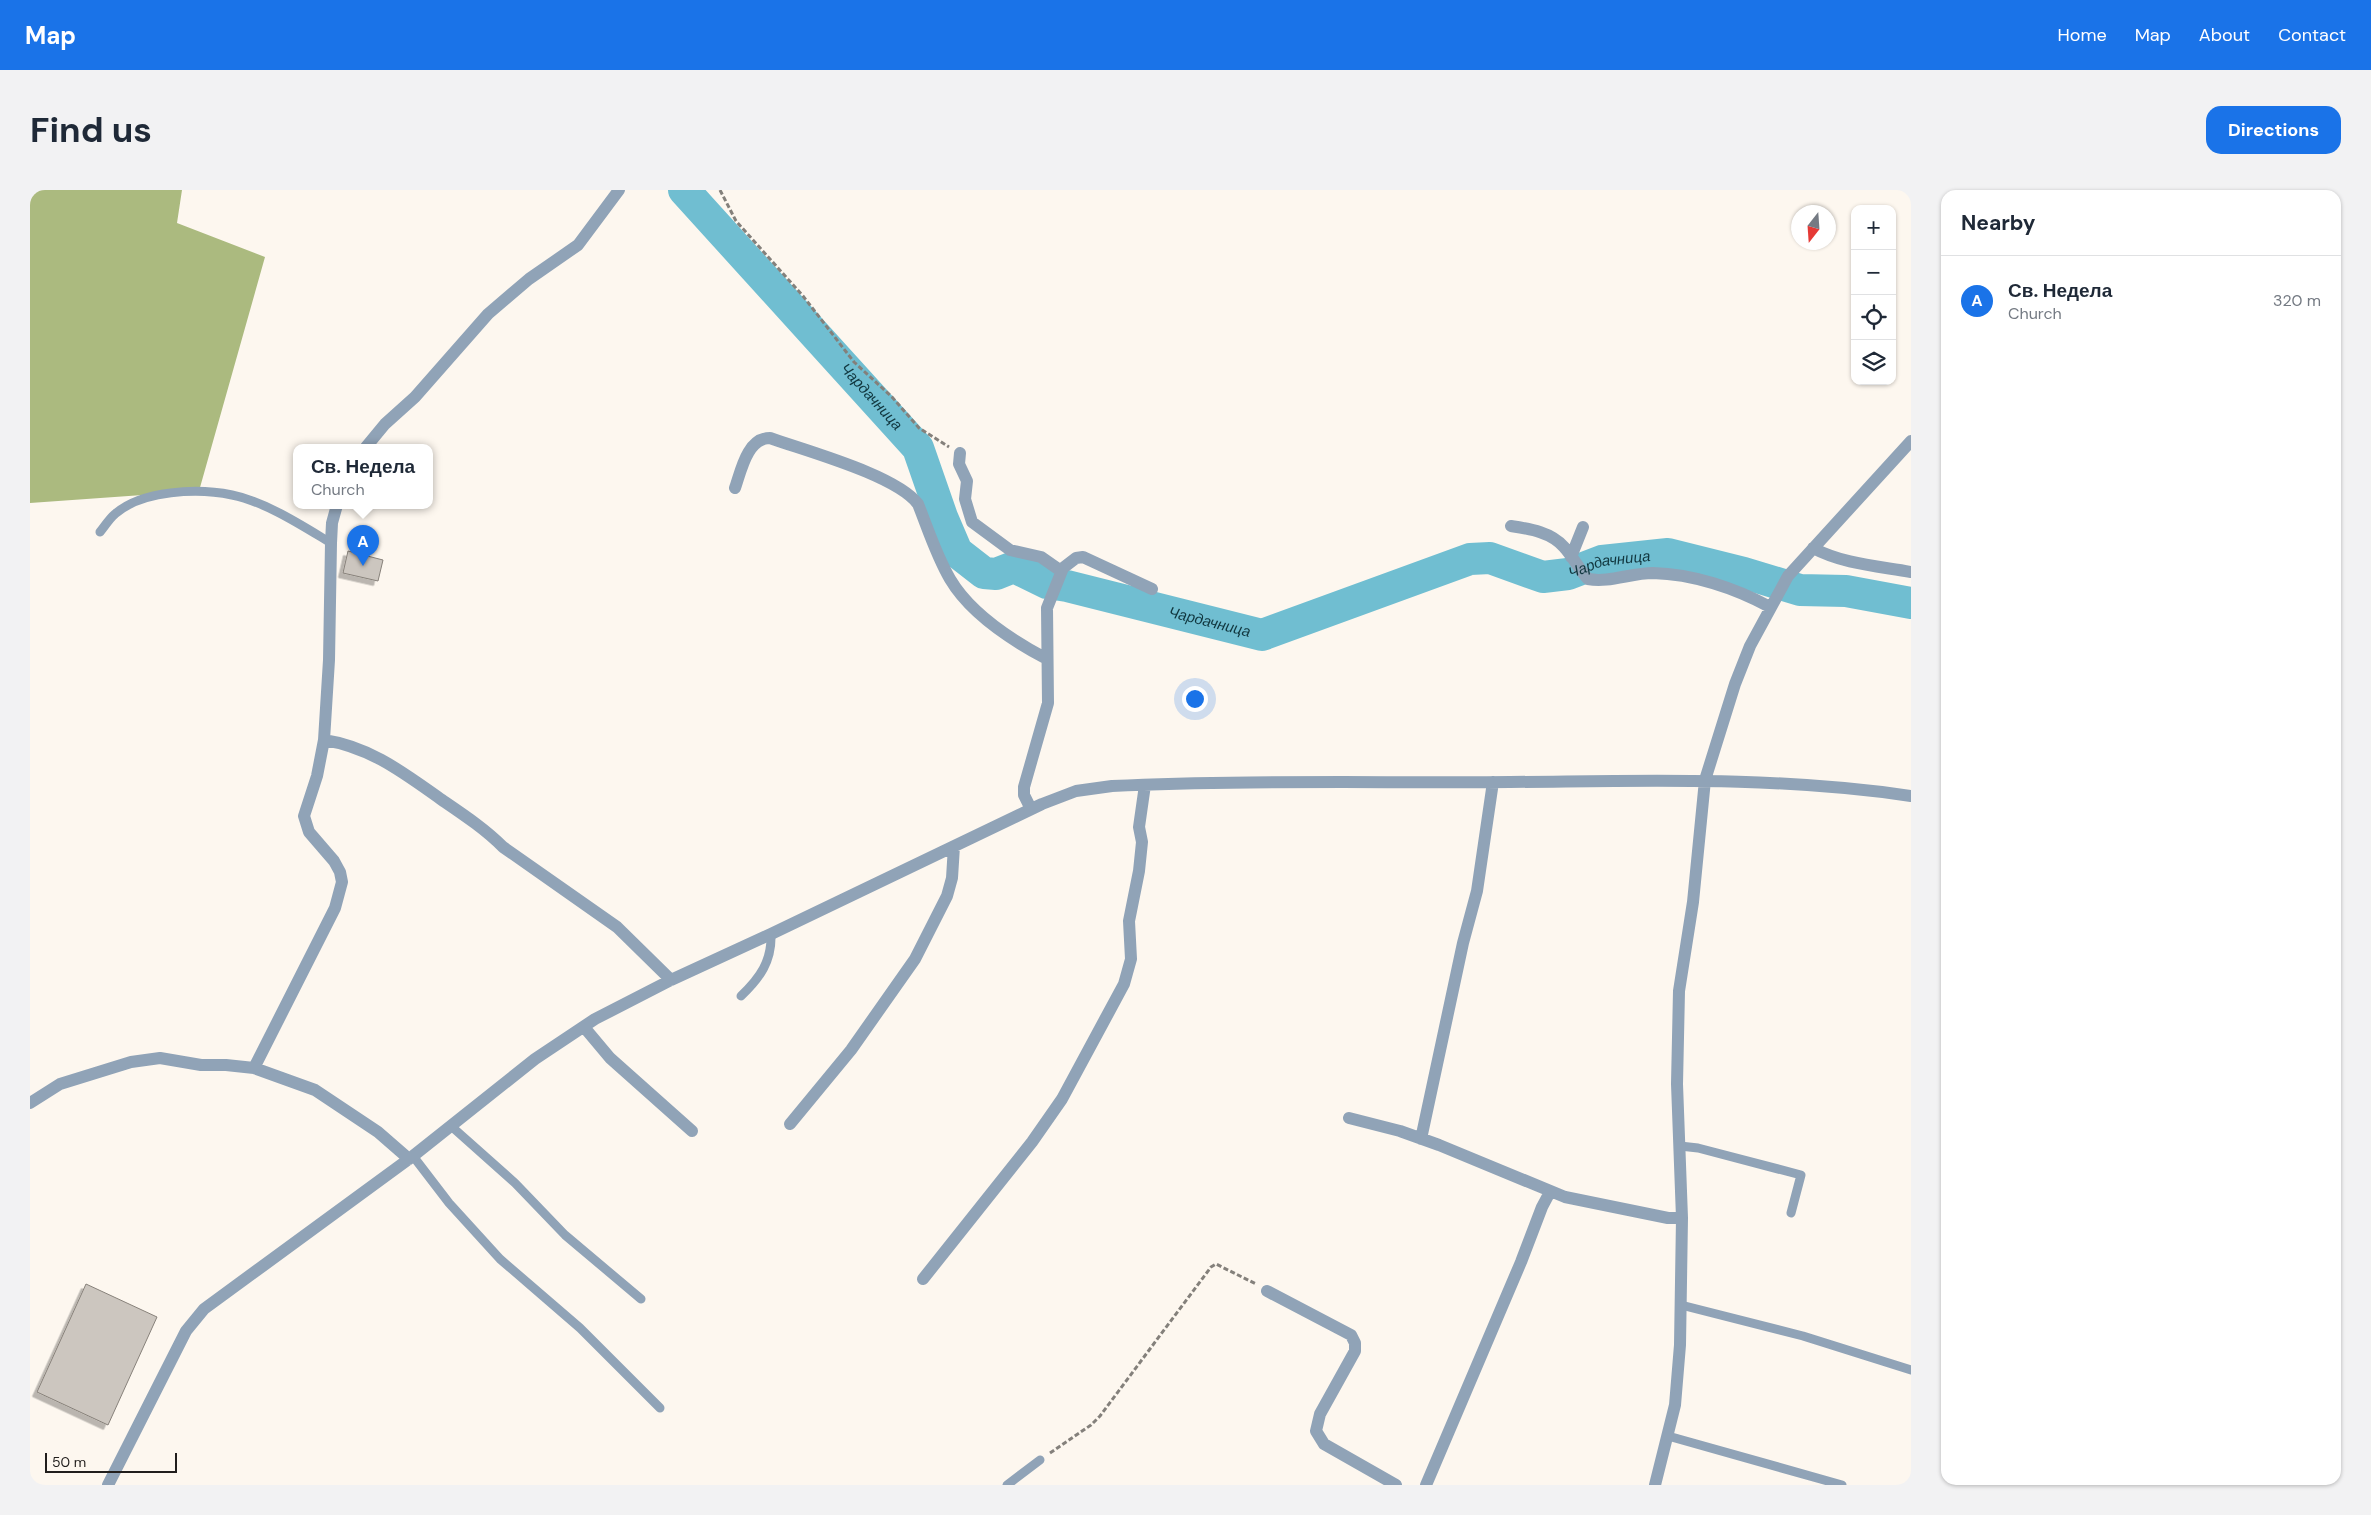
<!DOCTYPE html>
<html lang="en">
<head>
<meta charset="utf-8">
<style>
  :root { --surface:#fff; --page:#f2f2f3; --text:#1f2937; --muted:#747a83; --line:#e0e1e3; --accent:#1a73e8 }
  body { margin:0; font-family:"DM Sans",sans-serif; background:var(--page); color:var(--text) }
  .controls { position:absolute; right:15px; top:15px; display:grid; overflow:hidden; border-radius:10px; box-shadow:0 1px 4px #0004 }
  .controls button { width:45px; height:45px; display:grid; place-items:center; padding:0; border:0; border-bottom:1px solid var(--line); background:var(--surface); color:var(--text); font:25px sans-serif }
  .compass { position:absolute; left:1761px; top:15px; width:45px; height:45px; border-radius:50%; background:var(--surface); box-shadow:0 1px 4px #0004; rotate:197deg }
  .scale { position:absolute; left:15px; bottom:12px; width:132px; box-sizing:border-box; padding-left:5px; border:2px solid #211e1c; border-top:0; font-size:14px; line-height:18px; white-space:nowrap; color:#211e1c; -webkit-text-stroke:4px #fdf7ef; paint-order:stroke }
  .you { position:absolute; left:1164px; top:508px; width:18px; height:18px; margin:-12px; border:4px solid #fff; border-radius:50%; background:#1a73e8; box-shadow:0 0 0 8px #1a73e833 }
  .badge { display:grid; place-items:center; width:32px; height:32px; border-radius:50%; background:var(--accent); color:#fff; font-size:16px; font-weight:700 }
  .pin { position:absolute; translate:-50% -41px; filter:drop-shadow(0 1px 2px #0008) }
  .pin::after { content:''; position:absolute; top:26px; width:18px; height:15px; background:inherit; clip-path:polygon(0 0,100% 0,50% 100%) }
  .popup { position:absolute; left:263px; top:254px; width:140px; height:65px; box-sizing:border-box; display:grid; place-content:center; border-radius:10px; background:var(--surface); filter:drop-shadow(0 1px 4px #0005); font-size:16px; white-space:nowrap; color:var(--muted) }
  .popup b { font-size:19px; color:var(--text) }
  .popup::after { content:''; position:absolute; left:50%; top:100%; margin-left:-10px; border:10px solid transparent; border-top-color:var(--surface) }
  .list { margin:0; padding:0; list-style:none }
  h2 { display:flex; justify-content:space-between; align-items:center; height:65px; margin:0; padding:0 20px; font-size:21px }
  h2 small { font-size:16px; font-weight:400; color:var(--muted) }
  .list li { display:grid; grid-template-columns:32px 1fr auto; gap:15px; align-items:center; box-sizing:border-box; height:90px; padding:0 20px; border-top:1px solid var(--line) }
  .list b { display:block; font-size:19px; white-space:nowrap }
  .list p { margin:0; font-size:16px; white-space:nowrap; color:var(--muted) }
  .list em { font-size:16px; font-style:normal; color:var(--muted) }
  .icon { flex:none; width:28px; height:28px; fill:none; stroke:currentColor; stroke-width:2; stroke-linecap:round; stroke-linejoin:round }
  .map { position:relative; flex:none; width:1881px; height:1295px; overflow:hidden; border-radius:15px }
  header { display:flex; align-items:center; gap:30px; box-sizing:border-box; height:70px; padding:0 25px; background:var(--accent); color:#fff }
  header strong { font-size:24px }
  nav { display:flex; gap:28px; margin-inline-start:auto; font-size:18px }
  .intro { display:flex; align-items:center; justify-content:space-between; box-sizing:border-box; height:120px; padding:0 30px }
  h1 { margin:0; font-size:35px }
  .button { padding:12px 22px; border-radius:15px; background:var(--accent); color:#fff; font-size:18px; font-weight:700 }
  main { display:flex; gap:30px; padding:0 30px }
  aside { flex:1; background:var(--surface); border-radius:15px; box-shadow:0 1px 4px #0004 }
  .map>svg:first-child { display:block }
  .forest { fill:#abba7f }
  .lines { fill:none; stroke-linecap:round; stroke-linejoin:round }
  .river { stroke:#70bed1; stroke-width:32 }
  .building { fill:#ccc6bf; stroke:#87817a; filter:url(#shadow) }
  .path { stroke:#84807b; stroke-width:3; stroke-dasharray:5 2.5; stroke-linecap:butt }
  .lane { stroke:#90a3b7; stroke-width:9 }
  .street { stroke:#90a3b7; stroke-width:12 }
  .labels { text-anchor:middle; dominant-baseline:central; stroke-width:5; stroke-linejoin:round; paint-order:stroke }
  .water-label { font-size:15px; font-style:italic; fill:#11373f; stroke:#fdf7ef }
</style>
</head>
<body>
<header>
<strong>Map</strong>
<nav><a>Home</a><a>Map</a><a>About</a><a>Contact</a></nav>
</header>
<div class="intro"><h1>Find us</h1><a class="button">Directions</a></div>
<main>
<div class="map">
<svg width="1881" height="1295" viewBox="0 0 1881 1295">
  <defs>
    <filter id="shadow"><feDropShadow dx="-4.5" dy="4.5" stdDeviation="0" flood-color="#0004"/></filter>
  </defs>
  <rect width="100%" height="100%" fill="#fdf7ef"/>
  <path class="forest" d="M0,0H152L147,33L235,67L169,301L0,313Z"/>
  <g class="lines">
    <path class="river" id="s1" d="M654,0L888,258L912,327L927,362L954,383L966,384L984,377L1017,393L1037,396L1232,445L1440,369L1460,368L1513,387L1538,384L1572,371L1638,364L1714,383L1770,400L1816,401L1881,413"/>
  </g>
  <path class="building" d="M318,361L353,370L348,391L313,383Z
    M56,1094L127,1127L78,1235L7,1202Z"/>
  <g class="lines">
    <path class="path" d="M690,0L706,31L773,106L824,172L862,207L889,238L919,257
      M1020,1263L1061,1235L1070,1226L1181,1077L1186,1074L1226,1094"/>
    <path class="lane" d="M70,342C75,336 79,329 85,324C112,300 168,298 202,305C236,312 271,335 301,353
      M711,806C730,788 742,771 741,744
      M421,936L485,993L535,1045L611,1109
      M1650,956L1668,958L1771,985L1761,1023
      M383,966L419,1013L470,1069L550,1138L630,1218
      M1651,1115L1773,1146L1881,1180
      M1638,1246L1812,1295
      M977,1295L1010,1270"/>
    <path class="street" d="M336,257L355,234L385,207L458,124L499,89L548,55L589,0
      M930,263L929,274L937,291L935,309L942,332L980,360L1011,367L1031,381
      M705,298C711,281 717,248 740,248C776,261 866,285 888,314C898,339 906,365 920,389C940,423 983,451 1017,469
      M1481,336C1500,339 1521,342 1534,357C1543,367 1549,379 1558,389C1579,393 1601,383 1623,383C1663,384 1705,398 1740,417
      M1783,358C1813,374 1847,376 1881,382
      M1541,367L1553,337
      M294,550C341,557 375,584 412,610C434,625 455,639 473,657L587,737L641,790
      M1001,619L994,605V597L1018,513L1017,418L1033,378L1046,368L1053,367L1122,399
      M554,837L580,868L662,941
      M224,878L305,718L312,692L310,682L304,671L279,642L274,626L287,586L294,550L299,470L301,353L302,333L307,315
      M0,913L30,894L101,872L130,868L171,875H196L224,878L285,900L348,942L379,969
      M1319,928L1370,941L1409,955L1535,1007L1638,1028H1652
      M760,934L821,860L885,769L917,706L922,688L924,656
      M1391,949L1433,753L1447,701L1463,592
      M893,1089L1002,952L1032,909L1094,794L1101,769L1099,731L1109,681L1112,652L1109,637L1115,595
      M1237,1101L1321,1145L1325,1153V1161L1290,1224L1286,1241L1294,1254L1366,1295
      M78,1295L156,1141L174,1119L383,966L505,869L565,829L641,790L741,744L1012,614L1046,601L1082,596C1214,590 1347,593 1480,592C1614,591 1748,586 1881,606
      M1396,1295L1491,1072L1512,1017L1520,1002
      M1625,1295L1645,1215L1650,1155L1652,1028L1647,894L1649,801L1663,712L1675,590L1705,494L1720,456L1758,386L1881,251"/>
  </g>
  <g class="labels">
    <g class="water-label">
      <text stroke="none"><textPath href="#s1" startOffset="279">Чардачница</textPath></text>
      <text stroke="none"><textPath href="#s1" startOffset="1149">Чардачница</textPath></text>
      <text stroke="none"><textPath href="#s1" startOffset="729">Чардачница</textPath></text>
    </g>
  </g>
</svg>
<div class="controls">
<button>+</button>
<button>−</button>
<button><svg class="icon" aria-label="locate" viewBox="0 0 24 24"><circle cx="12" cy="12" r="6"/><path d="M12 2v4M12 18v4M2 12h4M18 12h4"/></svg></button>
<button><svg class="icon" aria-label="layers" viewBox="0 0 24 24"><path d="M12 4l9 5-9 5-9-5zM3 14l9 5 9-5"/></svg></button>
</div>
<svg class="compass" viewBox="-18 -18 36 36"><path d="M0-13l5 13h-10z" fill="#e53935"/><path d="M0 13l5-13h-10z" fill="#747a83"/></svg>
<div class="scale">50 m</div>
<div class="you"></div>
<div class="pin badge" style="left:333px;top:376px">A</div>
<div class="popup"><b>Св. Недела</b>Church</div>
</div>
<aside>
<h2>Nearby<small></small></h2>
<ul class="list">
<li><span class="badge">A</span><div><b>Св. Недела</b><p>Church</p></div><em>320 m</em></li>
</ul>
</aside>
</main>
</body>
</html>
